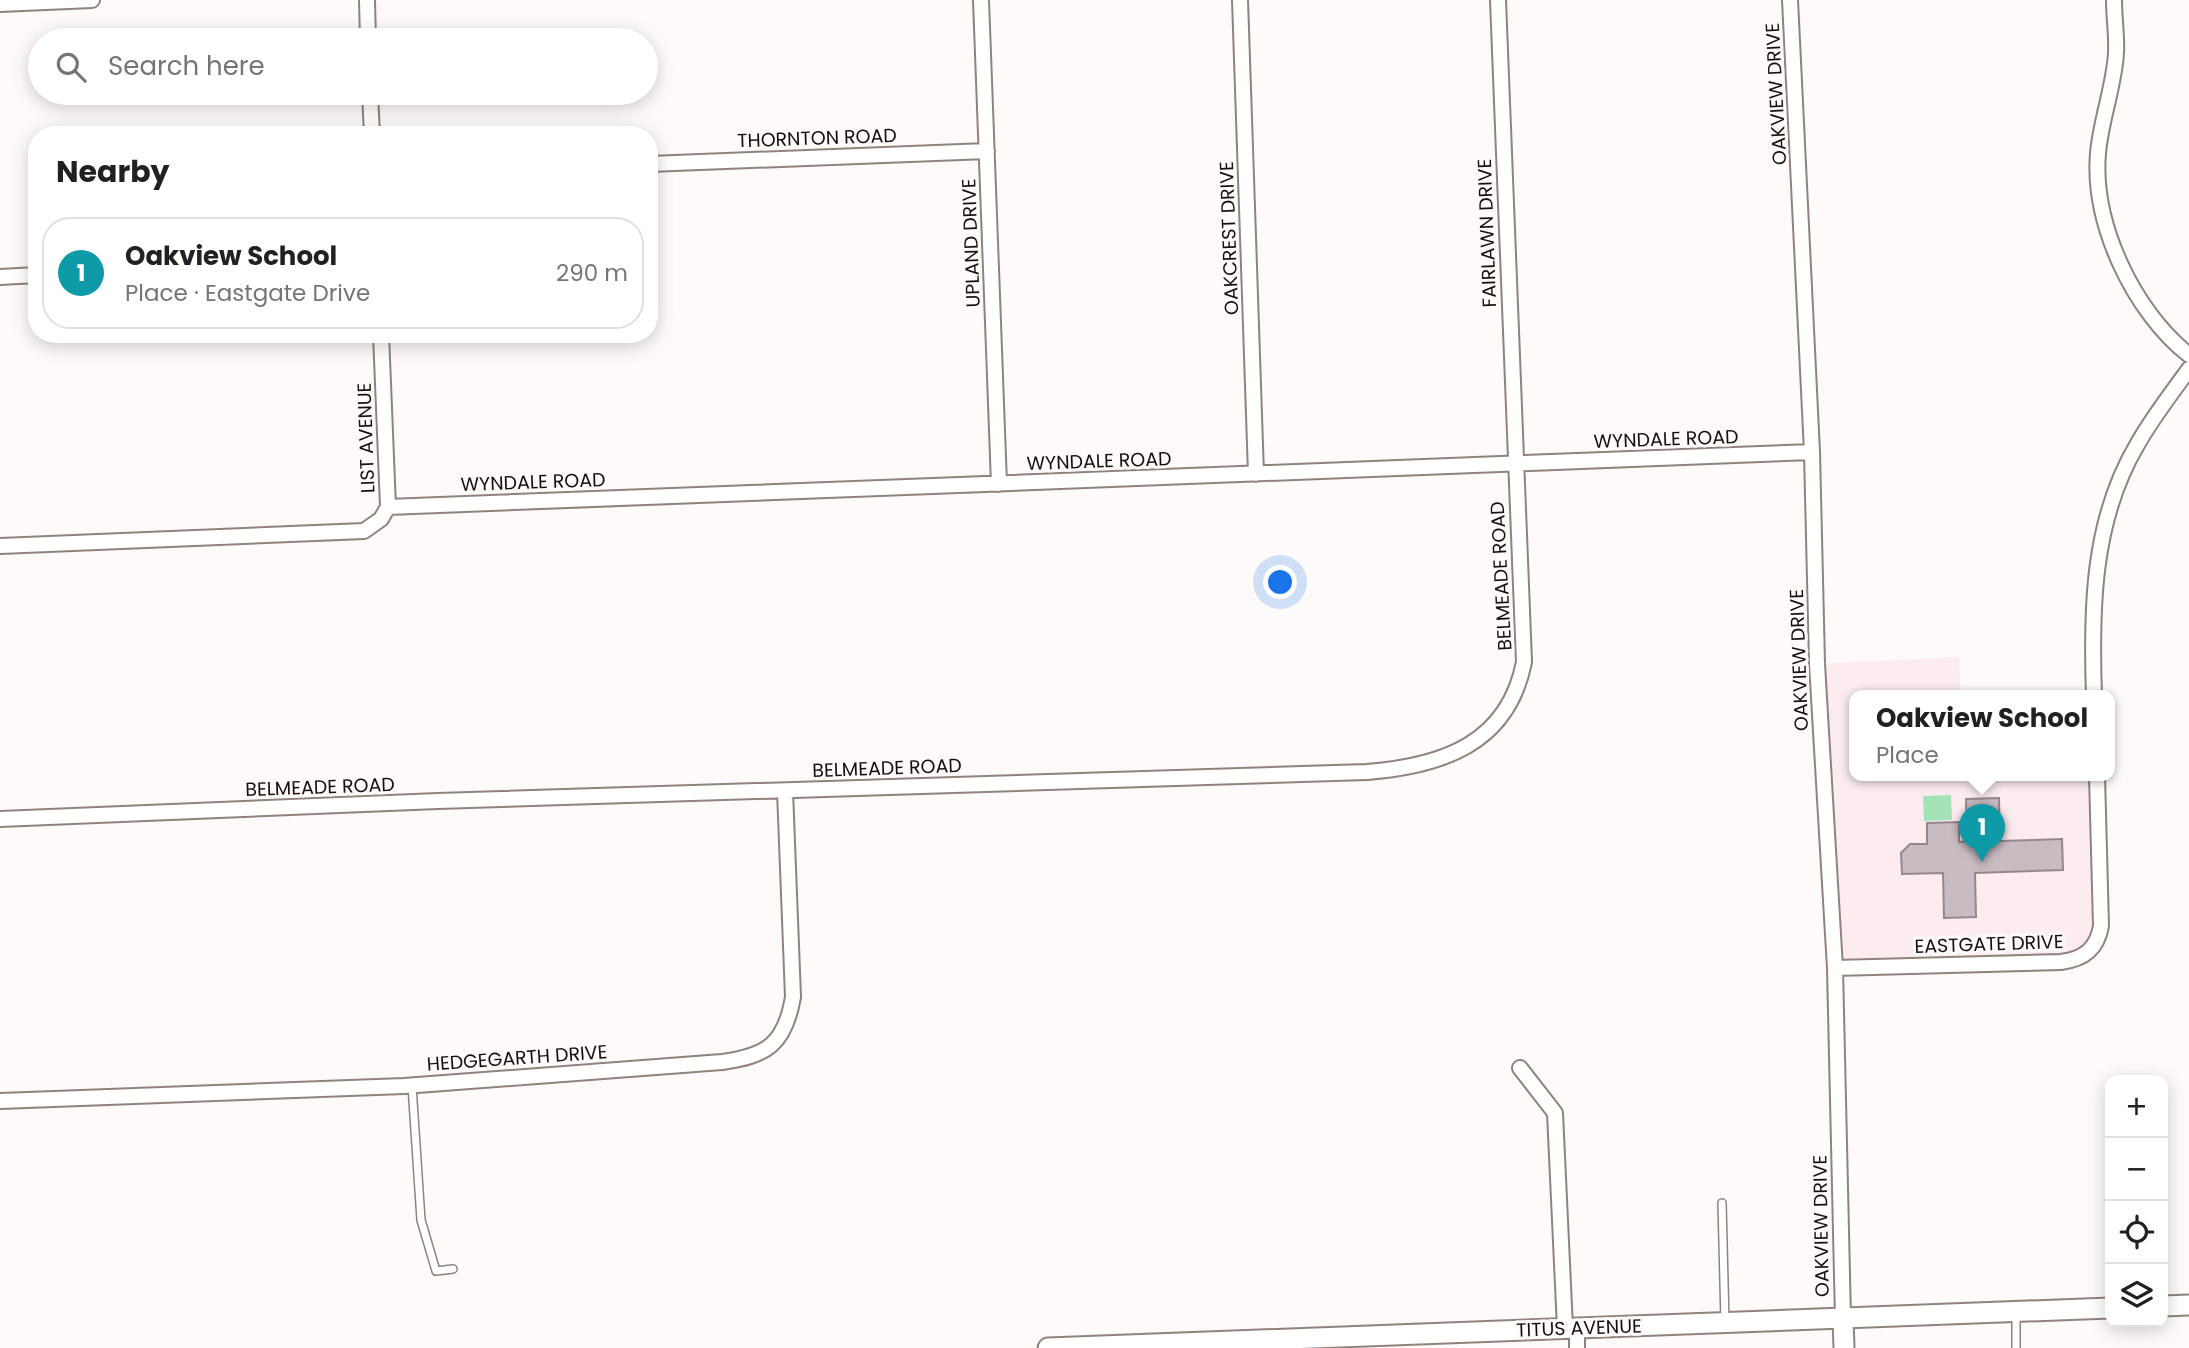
<!DOCTYPE html>
<html lang="en">
<head>
<meta charset="utf-8">
<style>
  :root { --surface:#fff; --page:#f6f6f6; --text:#202124; --muted:#757577; --line:#e0e0e0; --accent:#983296 }
  body { margin:0; font-family:Poppins,sans-serif; background:var(--page); color:var(--text) }
  .controls { position:absolute; right:21px; bottom:21px; display:grid; overflow:hidden; border-radius:14px; box-shadow:0 4px 18px #0003 }
  .controls button { width:63px; height:63px; display:grid; place-items:center; padding:0; border:0; border-bottom:2px solid var(--line); background:var(--surface); color:var(--text); font:35px sans-serif }
  .you { position:absolute; left:1281px; top:583px; width:24px; height:24px; margin:-18px; border:5px solid #fff; border-radius:50%; background:#1a73e8; box-shadow:0 0 0 10px #1a73e833 }
  .badge { display:grid; place-items:center; width:46px; height:46px; border-radius:50%; background:var(--accent); color:#fff; font-size:23px; font-weight:700 }
  .pin { position:absolute; translate:-50% -58px; filter:drop-shadow(0 2px 4px #0008) }
  .pin::after { content:''; position:absolute; top:37px; width:24px; height:21px; background:inherit; clip-path:polygon(0 0,100% 0,50% 100%) }
  .popup { position:absolute; left:1849px; top:690px; width:266px; height:91px; box-sizing:border-box; display:grid; place-content:center; border-radius:14px; background:var(--surface); filter:drop-shadow(0 2px 5px #0005); font-size:23px; white-space:nowrap; color:var(--muted) }
  .popup b { font-size:26px; color:var(--text) }
  .popup::after { content:''; position:absolute; left:50%; top:100%; margin-left:-14px; border:14px solid transparent; border-top-color:var(--surface) }
  .list { margin:0; padding:0; list-style:none }
  h2 { display:flex; justify-content:space-between; align-items:center; height:91px; margin:0; padding:0 28px; font-size:30px }
  h2 small { font-size:23px; font-weight:400; color:var(--muted) }
  .list li { display:grid; grid-template-columns:46px 1fr auto; gap:21px; align-items:center; box-sizing:border-box; height:112px; margin:0 14px 14px; padding:0 14px; border:2px solid var(--line); border-radius:28px }
  .list b { display:block; font-size:26px; white-space:nowrap }
  .list p { margin:0; font-size:23px; white-space:nowrap; color:var(--muted) }
  .list em { font-size:23px; font-style:normal; color:var(--muted) }
  .icon { flex:none; width:38px; height:38px; fill:none; stroke:currentColor; stroke-width:2; stroke-linecap:round; stroke-linejoin:round }
  .map { position:relative; flex:none; width:2189px; height:1348px; overflow:hidden }
  .search { position:absolute; background:var(--surface); box-shadow:0 4px 18px #0003; left:28px; top:28px; width:630px; height:77px; display:flex; align-items:center; gap:18px; box-sizing:border-box; padding:0 24px; border-radius:38px; color:var(--muted); font-size:26px }
  .panel { position:absolute; background:var(--surface); box-shadow:0 4px 18px #0003; left:28px; top:126px; width:630px; height:217px; border-radius:28px }
  .map>svg:first-child { display:block }
  .education { fill:#fcecf0 }
  .green { fill:#a3e3b7 }
  .building { fill:#c8bbc2; stroke:#94878e; stroke-width:2 }
  .lines { fill:none; stroke-linecap:round; stroke-linejoin:round }
  .service-casing { stroke:#8f837c; stroke-width:10 }
  .minor-casing { stroke:#8f837c; stroke-width:18 }
  .secondary-casing { stroke:#8f837c; stroke-width:23 }
  .service { stroke:#fff; stroke-width:7 }
  .minor { stroke:#fff; stroke-width:14 }
  .secondary { stroke:#fff; stroke-width:19 }
  .labels { text-anchor:middle; dominant-baseline:central; stroke-width:6; stroke-linejoin:round; paint-order:stroke }
  .street-label { font-size:19px; fill:#14100d; stroke:#fdfaf9 }
</style>
</head>
<body>
<div class="map">
<svg width="2189" height="1348" viewBox="0 0 2189 1348">
  <rect width="100%" height="100%" fill="#fdfaf9"/>
  <path class="education" d="M1959,657L1961,696H1854V776H1966V779L2097,776L2101,926L2082,957L1835,968L1817,664Z"/>
  <path class="green" d="M1951,795L1952,820L1924,821L1923,796Z"/>
  <path class="building" d="M1999,798L2000,841L2062,839L2063,870L1975,873L1976,917L1944,918L1943,873L1902,874L1901,853L1910,844H1927V823L1959,822V842L1967,841L1966,799Z"/>
  <g class="lines">
    <g class="service-casing">
      <path id="service" d="M412,1086L421,1220L436,1271L453,1269
        M1722,1203L1725,1322
        M2016,1314V1348"/>
    </g>
    <g class="minor-casing">
      <path id="minor" d="M367,0L368,40
        M981,0L999,484
        M1240,0L1256,474
        M1790,0L1812,452L1817,664L1835,968L1843,1319
        M2114,0C2114,18 2117,36 2116,53C2114,87 2101,119 2098,153C2092,224 2134,312 2189,355
        M0,4L92,0
        M370,93L372,135
        M649,164L987,151
        M0,277L37,275
        M388,507L1812,452
        M0,546L364,531L381,519L388,507L381,334
        M2094,696C2091,610 2092,521 2137,445C2152,418 2171,394 2189,369
        M0,819L438,801L1367,772C1442,766 1508,744 1524,662L1498,0
        M1835,968L2061,962C2084,959 2097,949 2101,926L2097,776
        M1520,1068L1555,1113L1565,1328
        M0,1101L404,1086L722,1062C767,1056 785,1044 793,997L785,791
        M1577,1328V1348"/>
    </g>
    <g class="secondary-casing">
      <path id="secondary" d="M2163,1306L2189,1305
        M1843,1319L1844,1348
        M1048,1348L2110,1308"/>
    </g>
    <use href="#service" class="service"/>
    <use href="#minor" class="minor"/>
    <use href="#secondary" class="secondary"/>
  </g>
  <g class="labels">
    <g class="street-label">
      <text transform="translate(1776 94) rotate(-93)">OAKVIEW DRIVE</text>
      <text transform="translate(817 138) rotate(-2)">THORNTON ROAD</text>
      <text transform="translate(1487 233) rotate(-92)">FAIRLAWN DRIVE</text>
      <text transform="translate(1229 238) rotate(-92)">OAKCREST DRIVE</text>
      <text transform="translate(971 243) rotate(-92)">UPLAND DRIVE</text>
      <text transform="translate(366 438) rotate(-92)">LIST AVENUE</text>
      <text transform="translate(1666 439) rotate(-2)">WYNDALE ROAD</text>
      <text transform="translate(1099 461) rotate(-2)">WYNDALE ROAD</text>
      <text transform="translate(533 482) rotate(-2)">WYNDALE ROAD</text>
      <text transform="translate(1501 576) rotate(-93)">BELMEADE ROAD</text>
      <text transform="translate(1799 660) rotate(-92)">OAKVIEW DRIVE</text>
      <text transform="translate(887 768) rotate(-2)">BELMEADE ROAD</text>
      <text transform="translate(320 787) rotate(-2)">BELMEADE ROAD</text>
      <text transform="translate(1989 944) rotate(-2)">EASTGATE DRIVE</text>
      <text transform="translate(517 1058) rotate(-4)">HEDGEGARTH DRIVE</text>
      <text transform="translate(1821 1226) rotate(-91)">OAKVIEW DRIVE</text>
      <text transform="translate(1579 1328) rotate(-2)">TITUS AVENUE</text>
    </g>
  </g>
</svg>
<div class="controls">
<button>+</button>
<button>−</button>
<button><svg class="icon" aria-label="locate" viewBox="0 0 24 24"><circle cx="12" cy="12" r="6"/><path d="M12 2v4M12 18v4M2 12h4M18 12h4"/></svg></button>
<button><svg class="icon" aria-label="layers" viewBox="0 0 24 24"><path d="M12 4l9 5-9 5-9-5zM3 14l9 5 9-5"/></svg></button>
</div>
<div class="you"></div>
<div class="pin badge" style="left:1982px;top:862px;background:#0f9aa8">1</div>
<div class="popup"><b>Oakview School</b>Place</div>
<div class="search"><svg class="icon" aria-label="search" viewBox="0 0 24 24"><circle cx="10" cy="10" r="6"/><path d="M15 15l6 6"/></svg>Search here</div>
<section class="panel">
<h2>Nearby<small></small></h2>
<ul class="list">
<li><span class="badge" style="background:#0f9aa8">1</span><div><b>Oakview School</b><p>Place · Eastgate Drive</p></div><em>290 m</em></li>
</ul>
</section>
</div>
</body>
</html>
